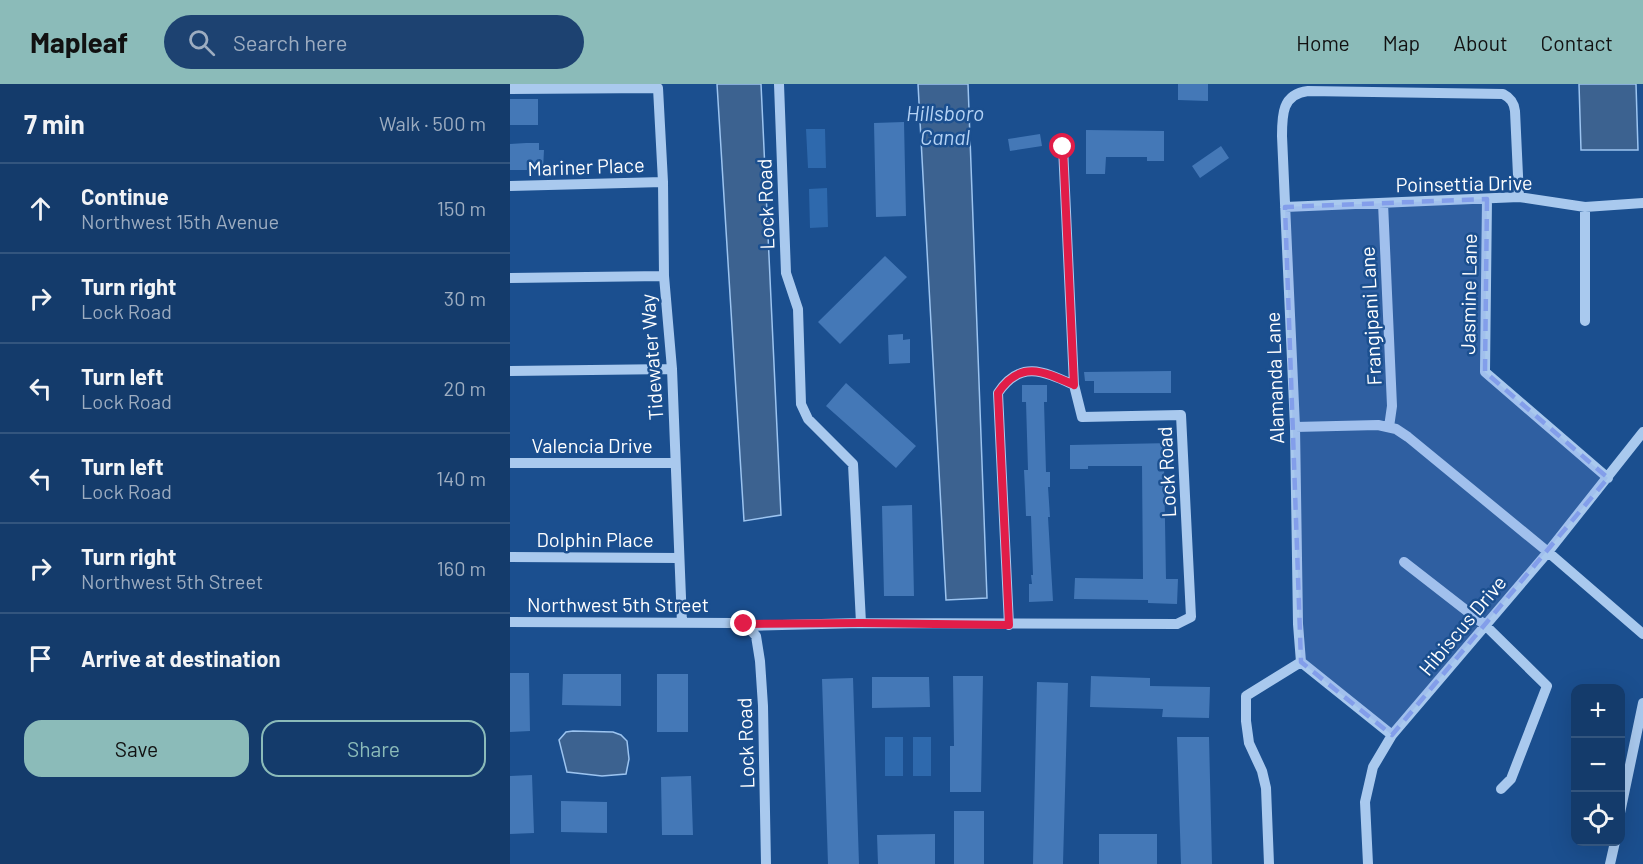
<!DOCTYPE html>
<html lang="en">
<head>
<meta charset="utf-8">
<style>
  :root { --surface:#143b6b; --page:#1d4271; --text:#f1f3f6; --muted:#9dadc1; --line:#33557e; --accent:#8bbbb9 }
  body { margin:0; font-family:Barlow,sans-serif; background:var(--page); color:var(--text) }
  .controls { position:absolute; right:18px; bottom:18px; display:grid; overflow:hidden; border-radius:12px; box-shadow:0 6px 24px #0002 }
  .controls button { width:54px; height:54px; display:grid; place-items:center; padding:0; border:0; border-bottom:2px solid var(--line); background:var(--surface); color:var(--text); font:30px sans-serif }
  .stop { position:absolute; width:18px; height:18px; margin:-14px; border:4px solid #e11d48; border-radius:50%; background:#fff }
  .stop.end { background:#e11d48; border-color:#fff; box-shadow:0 2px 6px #0008 }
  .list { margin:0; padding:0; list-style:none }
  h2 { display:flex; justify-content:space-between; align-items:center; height:78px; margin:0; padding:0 24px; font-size:26px }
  h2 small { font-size:20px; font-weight:400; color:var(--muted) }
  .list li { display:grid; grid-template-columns:39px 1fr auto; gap:18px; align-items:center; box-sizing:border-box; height:90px; padding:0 24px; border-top:2px solid var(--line) }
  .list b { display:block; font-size:22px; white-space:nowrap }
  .list p { margin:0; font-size:20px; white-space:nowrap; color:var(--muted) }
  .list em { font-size:20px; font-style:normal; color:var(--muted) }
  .actions { display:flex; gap:12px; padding:18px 24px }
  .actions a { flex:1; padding:14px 0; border:2px solid var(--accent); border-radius:18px; text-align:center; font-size:21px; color:var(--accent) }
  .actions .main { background:var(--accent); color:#111 }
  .icon { flex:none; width:33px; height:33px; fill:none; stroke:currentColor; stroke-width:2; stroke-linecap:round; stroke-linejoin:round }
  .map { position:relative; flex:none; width:1133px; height:780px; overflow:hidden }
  header { display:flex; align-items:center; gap:36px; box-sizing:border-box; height:84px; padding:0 30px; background:var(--accent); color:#111 }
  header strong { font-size:28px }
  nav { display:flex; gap:33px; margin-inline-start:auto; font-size:21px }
  .search { width:420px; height:54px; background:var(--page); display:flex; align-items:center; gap:15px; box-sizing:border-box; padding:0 21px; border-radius:33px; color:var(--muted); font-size:22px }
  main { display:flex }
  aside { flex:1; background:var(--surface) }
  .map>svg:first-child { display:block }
  .green { fill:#2e69ad }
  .water { fill:#3c6290; stroke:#9cc4f0; stroke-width:1.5 }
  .building { fill:#4478b7 }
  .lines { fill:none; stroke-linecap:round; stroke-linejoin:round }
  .minor { stroke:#a9c9ee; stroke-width:10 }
  .route { stroke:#e11d48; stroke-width:8 }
  .marked { fill:#839eea; fill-opacity:0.2; stroke:#839eea; stroke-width:4.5; stroke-dasharray:12 8; stroke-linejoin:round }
  .labels { text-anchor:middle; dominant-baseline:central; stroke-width:5; stroke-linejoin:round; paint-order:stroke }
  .street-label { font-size:20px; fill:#fff; stroke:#1b4f8f }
  .water-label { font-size:21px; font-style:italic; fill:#b5d3f5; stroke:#1b4f8f }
</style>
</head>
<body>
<header>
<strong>Mapleaf</strong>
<div class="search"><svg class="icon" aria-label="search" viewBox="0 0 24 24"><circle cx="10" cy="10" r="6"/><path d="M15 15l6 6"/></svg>Search here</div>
<nav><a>Home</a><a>Map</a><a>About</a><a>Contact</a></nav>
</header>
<main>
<aside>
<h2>7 min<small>Walk · 500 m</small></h2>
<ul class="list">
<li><svg class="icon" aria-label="ahead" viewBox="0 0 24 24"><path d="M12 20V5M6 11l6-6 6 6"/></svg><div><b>Continue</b><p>Northwest 15th Avenue</p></div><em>150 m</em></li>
<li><svg class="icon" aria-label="right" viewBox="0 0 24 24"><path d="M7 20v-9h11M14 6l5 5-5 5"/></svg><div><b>Turn right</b><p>Lock Road</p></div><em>30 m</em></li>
<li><svg class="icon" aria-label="left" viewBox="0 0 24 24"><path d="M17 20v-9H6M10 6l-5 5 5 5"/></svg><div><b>Turn left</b><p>Lock Road</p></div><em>20 m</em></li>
<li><svg class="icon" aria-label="left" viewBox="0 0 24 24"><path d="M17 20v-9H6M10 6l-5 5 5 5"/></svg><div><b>Turn left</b><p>Lock Road</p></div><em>140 m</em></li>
<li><svg class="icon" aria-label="right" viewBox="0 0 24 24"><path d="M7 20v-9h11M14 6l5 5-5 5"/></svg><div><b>Turn right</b><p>Northwest 5th Street</p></div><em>160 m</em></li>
<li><svg class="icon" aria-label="arrive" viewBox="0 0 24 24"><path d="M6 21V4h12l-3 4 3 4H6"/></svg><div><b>Arrive at destination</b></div></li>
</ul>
<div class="actions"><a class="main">Save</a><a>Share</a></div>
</aside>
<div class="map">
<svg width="1133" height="780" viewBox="0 0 1133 780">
  <rect width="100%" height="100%" fill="#1b4f8f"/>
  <path class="green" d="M296,45H315L316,84H298Z
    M317,104L318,143L300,144L299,105Z
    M375,653H393V692H375Z
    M403,653H421V692H403Z"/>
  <path class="water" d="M207,0H251L271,431L234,437Z
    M408,0H458L477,514L436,516Z
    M1069,0H1126L1128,66H1071Z
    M63,647L103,648L111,651L117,657L119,675L116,690L92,692L57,688L49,656L56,648Z"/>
  <path class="building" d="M668,0H698V17L668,16Z
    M0,15H28V41H0Z
    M394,38L396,132L366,133L364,39Z
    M576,46L654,47V77H637V73H596L595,90H576Z
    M530,50L532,62L500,67L498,55Z
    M16,59H29V66H34L33,86H0V60Z
    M711,62L719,74L690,94L682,82Z
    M375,172L397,193L330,260L308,238Z
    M393,250V256L400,255V279L379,280L378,251Z
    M661,287V309H584V297H575L574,288Z
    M336,299L406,362L386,384L316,322Z
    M512,301H537V318H534L536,388H540V403H538L540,433H538L543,517L519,518V500H522L521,491H523L521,432H516L515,407L514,386H518L516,318H512Z
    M662,359V381H654L656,495H668L667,520L638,519V516L564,515L565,494L633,495L632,382H578V385H560V361Z
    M402,421L404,512H374L372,422Z
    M0,589H19L20,647L0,648Z
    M53,590H111V622L52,621Z
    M147,590H178V648H147Z
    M443,592H473L471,708H440V662H444Z
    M581,592L640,594V602L700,603L699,634L652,633L653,625L580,623Z
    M362,593H419L420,623L362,624Z
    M343,594L349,780H318L312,595Z
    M527,598L558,599L553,780H523Z
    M667,653H699L702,780H671Z
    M22,691L24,749L0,750V692Z
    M181,692L183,751H152L151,693Z
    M51,717L97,718V749L51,748Z
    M444,727H474V780H444Z
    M425,750V780H368L367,751Z
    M589,750H647V780H589Z"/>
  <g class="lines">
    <path class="minor" d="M269,0L276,189L288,225L291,320L298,335L343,380L351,539
      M0,5L148,4L153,98L154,192L162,285L172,539
      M553,63L564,301
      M0,102L153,98
      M977,115L975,288L1098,394
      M873,119L882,322L879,343
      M775,123L1009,113L1075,123L1133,119
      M1075,123V237
      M0,194L154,192
      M0,287L162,285
      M785,343L868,341L886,345L898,353L1038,468L1133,550
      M0,379H165
      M0,473L169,474
      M894,478L975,541L1037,602L1001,695L991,705
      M0,538L224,539L237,542L351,539L667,540L681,533L671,331L572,333L564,301C533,287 510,276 488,309L499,541
      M237,542L246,552L250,577L253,622L256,780
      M882,651L791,578L788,540L785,343L772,52C772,31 772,10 798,7L993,10C1001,14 1004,19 1005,27L1009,113
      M1110,729L1133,619
      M759,780L756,704L752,687L739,659L736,637V612L791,578
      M858,780L855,718L863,683L882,651L1038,468L1133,348
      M1100,780L1105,758"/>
  </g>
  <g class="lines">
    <path class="route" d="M234,540L351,539L499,541L488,309C510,276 533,287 564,301L553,63"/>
  </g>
  <path class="marked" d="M977,115L975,288L1098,394L882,651L791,578L775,123Z"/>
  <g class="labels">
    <g class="street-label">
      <text transform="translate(76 82) rotate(-2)">Mariner Place</text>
      <text transform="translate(954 99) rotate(-1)">Poinsettia Drive</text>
      <text transform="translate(255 120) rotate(-92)">Lock Road</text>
      <text transform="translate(958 210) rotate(-89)">Jasmine Lane</text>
      <text transform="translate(860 232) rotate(-93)">Frangipani Lane</text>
      <text transform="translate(141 273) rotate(-94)">Tidewater Way</text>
      <text transform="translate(764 294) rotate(-92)">Alamanda Lane</text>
      <text x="82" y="361">Valencia Drive</text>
      <text transform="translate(656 388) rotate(-93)">Lock Road</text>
      <text x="85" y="455">Dolphin Place</text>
      <text x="108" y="520">Northwest 5th Street</text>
      <text transform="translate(952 541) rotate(-50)">Hibiscus Drive</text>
      <text transform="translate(235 659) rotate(-92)">Lock Road</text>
    </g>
    <g class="water-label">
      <text x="435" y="28">Hillsboro<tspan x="435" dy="24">Canal</tspan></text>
    </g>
  </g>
</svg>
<div class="controls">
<button>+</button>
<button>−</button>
<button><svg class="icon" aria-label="locate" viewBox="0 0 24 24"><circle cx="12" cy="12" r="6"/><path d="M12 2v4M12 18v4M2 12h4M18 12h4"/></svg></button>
</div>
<div class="stop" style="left:553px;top:63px"></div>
<div class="stop end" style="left:234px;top:540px"></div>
</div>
</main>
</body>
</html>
